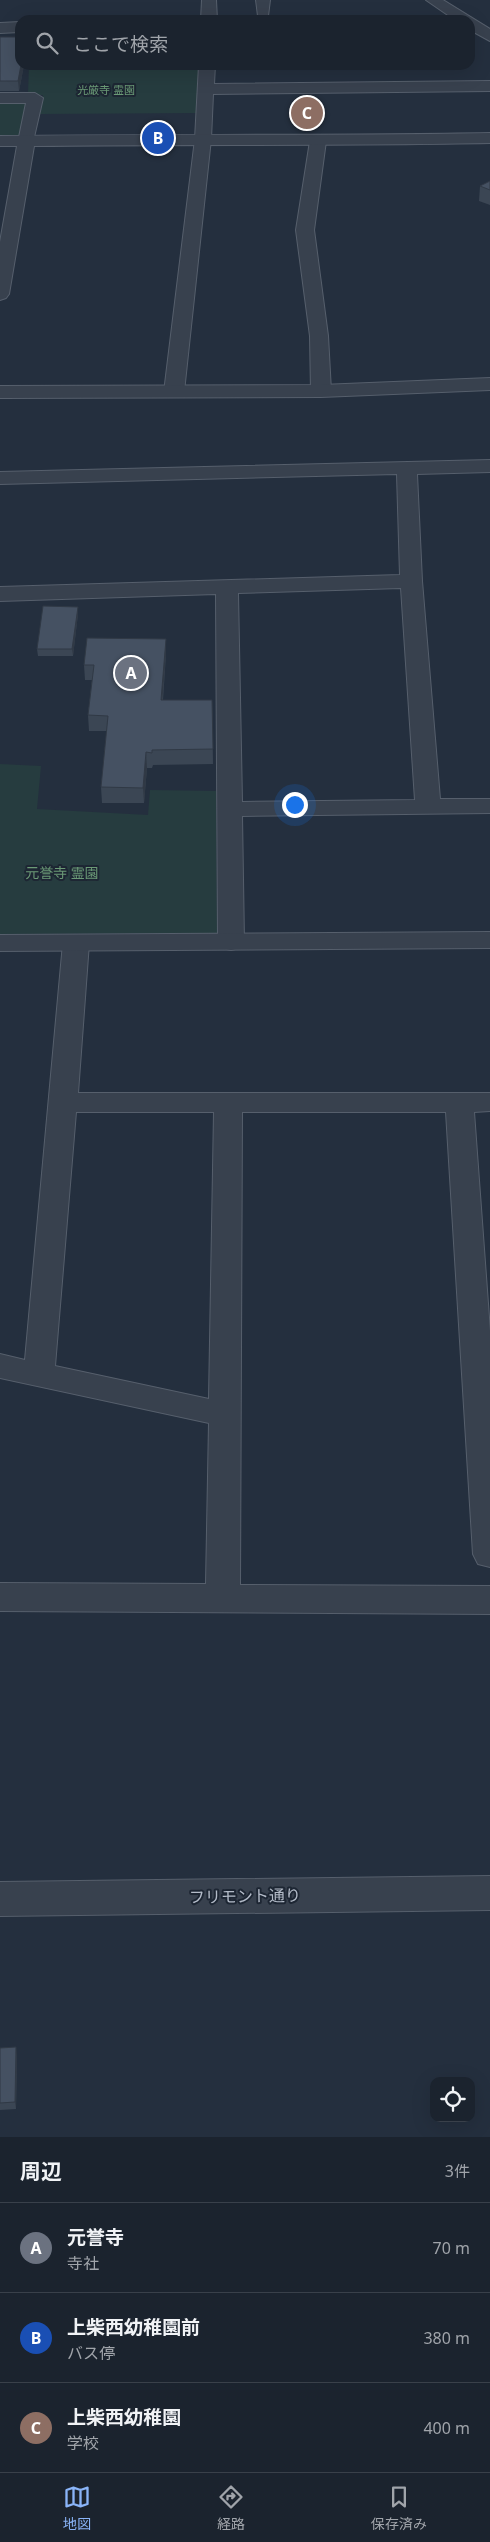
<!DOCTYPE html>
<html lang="ja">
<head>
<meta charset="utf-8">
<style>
  :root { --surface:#1b232e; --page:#282f3a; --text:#f1f3f6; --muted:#a0a4aa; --line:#39404a; --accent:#8ab4f8 }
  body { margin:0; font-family:"Noto Sans","Noto Sans JP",sans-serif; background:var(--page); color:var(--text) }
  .controls { position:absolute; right:15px; bottom:15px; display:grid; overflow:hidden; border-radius:10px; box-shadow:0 5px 20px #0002 }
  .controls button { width:45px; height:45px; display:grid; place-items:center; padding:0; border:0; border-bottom:1px solid var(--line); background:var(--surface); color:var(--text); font:25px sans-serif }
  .you { position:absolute; left:294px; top:804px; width:18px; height:18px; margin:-12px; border:4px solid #fff; border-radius:50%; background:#1a73e8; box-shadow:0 0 0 8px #1a73e833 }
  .badge { display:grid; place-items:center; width:32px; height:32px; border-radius:50%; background:var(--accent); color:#fff; font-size:16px; font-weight:700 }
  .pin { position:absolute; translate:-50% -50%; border:2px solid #fff; box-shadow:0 1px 5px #0006 }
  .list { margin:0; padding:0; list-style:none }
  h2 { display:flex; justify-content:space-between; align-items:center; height:65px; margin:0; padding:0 20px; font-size:21px }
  h2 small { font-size:16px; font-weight:400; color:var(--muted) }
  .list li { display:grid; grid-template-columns:32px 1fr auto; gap:15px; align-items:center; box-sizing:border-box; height:90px; padding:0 20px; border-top:1px solid var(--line) }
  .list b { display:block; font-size:19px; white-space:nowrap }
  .list p { margin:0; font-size:16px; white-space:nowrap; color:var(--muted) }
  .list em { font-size:16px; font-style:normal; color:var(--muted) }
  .icon { flex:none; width:28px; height:28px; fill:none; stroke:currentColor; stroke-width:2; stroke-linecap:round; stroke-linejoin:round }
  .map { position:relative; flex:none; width:490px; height:2137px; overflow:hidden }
  .search { position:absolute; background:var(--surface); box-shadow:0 5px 20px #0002; left:15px; right:15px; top:15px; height:55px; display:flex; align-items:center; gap:12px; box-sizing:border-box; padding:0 18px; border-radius:15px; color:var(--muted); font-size:19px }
  .sheet { height:335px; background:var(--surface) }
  nav { display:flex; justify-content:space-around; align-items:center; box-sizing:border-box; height:70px; border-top:1px solid var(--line); background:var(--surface); font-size:14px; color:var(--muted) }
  nav a { display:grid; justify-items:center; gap:2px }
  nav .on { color:var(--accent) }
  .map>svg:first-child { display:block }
  .green { fill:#263c3f }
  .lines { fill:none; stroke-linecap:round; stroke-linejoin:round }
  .minor-casing { stroke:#565f6c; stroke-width:2 }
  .tertiary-casing { stroke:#565f6c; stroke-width:2 }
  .minor { fill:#38414e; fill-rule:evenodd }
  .tertiary { fill:#38414e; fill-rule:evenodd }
  .wall { fill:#3b4654 }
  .shaded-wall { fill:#303945 }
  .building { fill:#455162; stroke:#303945 }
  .labels { text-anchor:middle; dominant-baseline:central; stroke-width:4; stroke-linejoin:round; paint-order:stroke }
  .far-park-label { font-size:11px; fill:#6b9a76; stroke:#1d2633 }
  .park-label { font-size:14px; fill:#6b9a76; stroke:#1d2633 }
  .near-street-label { font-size:16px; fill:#b4bcc9; stroke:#1d2633 }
</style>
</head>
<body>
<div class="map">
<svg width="490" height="2137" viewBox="0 0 490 2137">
  <rect width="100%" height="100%" fill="#242f3e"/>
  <path class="green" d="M29,65H199L197,113L39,114L43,95H28Z
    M0,98H35L26,142L0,141Z
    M0,764L41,766L37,809L148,815L150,790L216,791L217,933L0,934Z"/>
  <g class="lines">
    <g class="minor-casing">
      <path id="minor" d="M202,0H216L217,20H201Z
        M256,0H270L268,16H258Z
        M426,0H443L490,29V41L470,30V20H455Z
        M20,22V32L0,33V23Z
        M199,65H215L214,84L490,81V91L213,94L211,139L184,392L181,396H167L164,392L195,139Z
        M0,93H35L43,98L32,146H20L18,142L26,103H0Z
        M318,136L326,141L314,230L328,336L331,391L328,395H314L311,391L310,336L296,230L310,141Z
        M490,460V472L417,474L422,581L440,799H490V813L242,816L244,942L240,948L231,950L222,948L218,942L216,594L0,601V587L400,575L397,474L0,484V472ZM401,588L415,800L242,802L238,593Z
        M76,935L85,937L89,943L78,1093H490V1111L474,1112L490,1331V1567L478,1564L473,1554L446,1112H242L240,1585L490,1586V1614L0,1611V1583L206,1584L209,1423L0,1378V1354L25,1360L63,943L67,937ZM76,1112H214L209,1399L55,1366Z"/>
    </g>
    <g class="tertiary-casing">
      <path id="tertiary" d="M490,133V143C338,146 186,144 34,146L9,294L6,298L0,300V242L17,146H0V136C163,134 327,136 490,133Z
        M490,378V390L321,397L0,398V386L321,385Z
        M490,932V948L0,951V935Z
        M490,1876V1910L0,1916V1882Z"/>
    </g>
    <use href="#minor" class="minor"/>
    <use href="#tertiary" class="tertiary"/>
  </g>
  <path class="wall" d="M0,37L20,65H24L19,91H0Z
    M490,181V205L479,201L480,186Z
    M78,614L73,656H38L37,649Z
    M166,654L163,700H212L213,764L153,765L152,768H147L144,803H102L101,787L107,731H89L88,715L92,680H85L84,665Z
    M0,2048L17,2055L16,2109L0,2110Z"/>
  <path class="shaded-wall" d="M21,65H24L19,91L18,81Z
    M78,607V614L73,656L72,649Z
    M166,639V654L161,715V700Z
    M146,752L147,768L144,803L143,788Z
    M16,2047L17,2055L16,2109L15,2102Z"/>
  <path class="building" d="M0,37H20V65H21L18,81H0Z
    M490,181V190L480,186Z
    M43,606L78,607L72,649H37Z
    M87,638L166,639L161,700H212L213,749L152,750V753L146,752L143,788L101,787L108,716L88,715L94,665H84Z
    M16,2047L15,2102L0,2103V2048Z"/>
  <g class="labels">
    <g class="far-park-label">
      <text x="106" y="89">光厳寺 霊園</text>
    </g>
    <g class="park-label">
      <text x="62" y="872">元誉寺 霊園</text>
    </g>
    <g class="near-street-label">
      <text transform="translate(245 1896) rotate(-1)">フリモント通り</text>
    </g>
  </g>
</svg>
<div class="controls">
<button><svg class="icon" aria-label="locate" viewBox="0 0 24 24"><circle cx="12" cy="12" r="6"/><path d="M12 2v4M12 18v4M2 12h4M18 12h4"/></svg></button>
</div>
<div class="you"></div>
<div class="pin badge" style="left:131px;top:673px;background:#6b7280">A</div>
<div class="pin badge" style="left:158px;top:138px;background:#1a4fb4">B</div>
<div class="pin badge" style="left:307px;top:113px;background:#8d6e63">C</div>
<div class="search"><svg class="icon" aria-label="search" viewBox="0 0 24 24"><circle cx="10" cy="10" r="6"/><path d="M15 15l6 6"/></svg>ここで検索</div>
</div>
<section class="sheet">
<h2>周辺<small>3件</small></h2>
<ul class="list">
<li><span class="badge" style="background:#6b7280">A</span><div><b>元誉寺</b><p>寺社</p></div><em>70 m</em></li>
<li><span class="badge" style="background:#1a4fb4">B</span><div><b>上柴西幼稚園前</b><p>バス停</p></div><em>380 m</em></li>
<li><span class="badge" style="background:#8d6e63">C</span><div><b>上柴西幼稚園</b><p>学校</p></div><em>400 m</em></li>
</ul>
</section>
<nav>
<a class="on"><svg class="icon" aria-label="map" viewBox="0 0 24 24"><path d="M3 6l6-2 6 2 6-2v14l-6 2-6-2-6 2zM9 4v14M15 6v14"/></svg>地図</a>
<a><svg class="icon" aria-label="directions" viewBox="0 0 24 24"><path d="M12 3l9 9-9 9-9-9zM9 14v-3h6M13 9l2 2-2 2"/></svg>経路</a>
<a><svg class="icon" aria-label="saved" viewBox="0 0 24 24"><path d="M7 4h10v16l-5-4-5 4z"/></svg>保存済み</a>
</nav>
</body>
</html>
